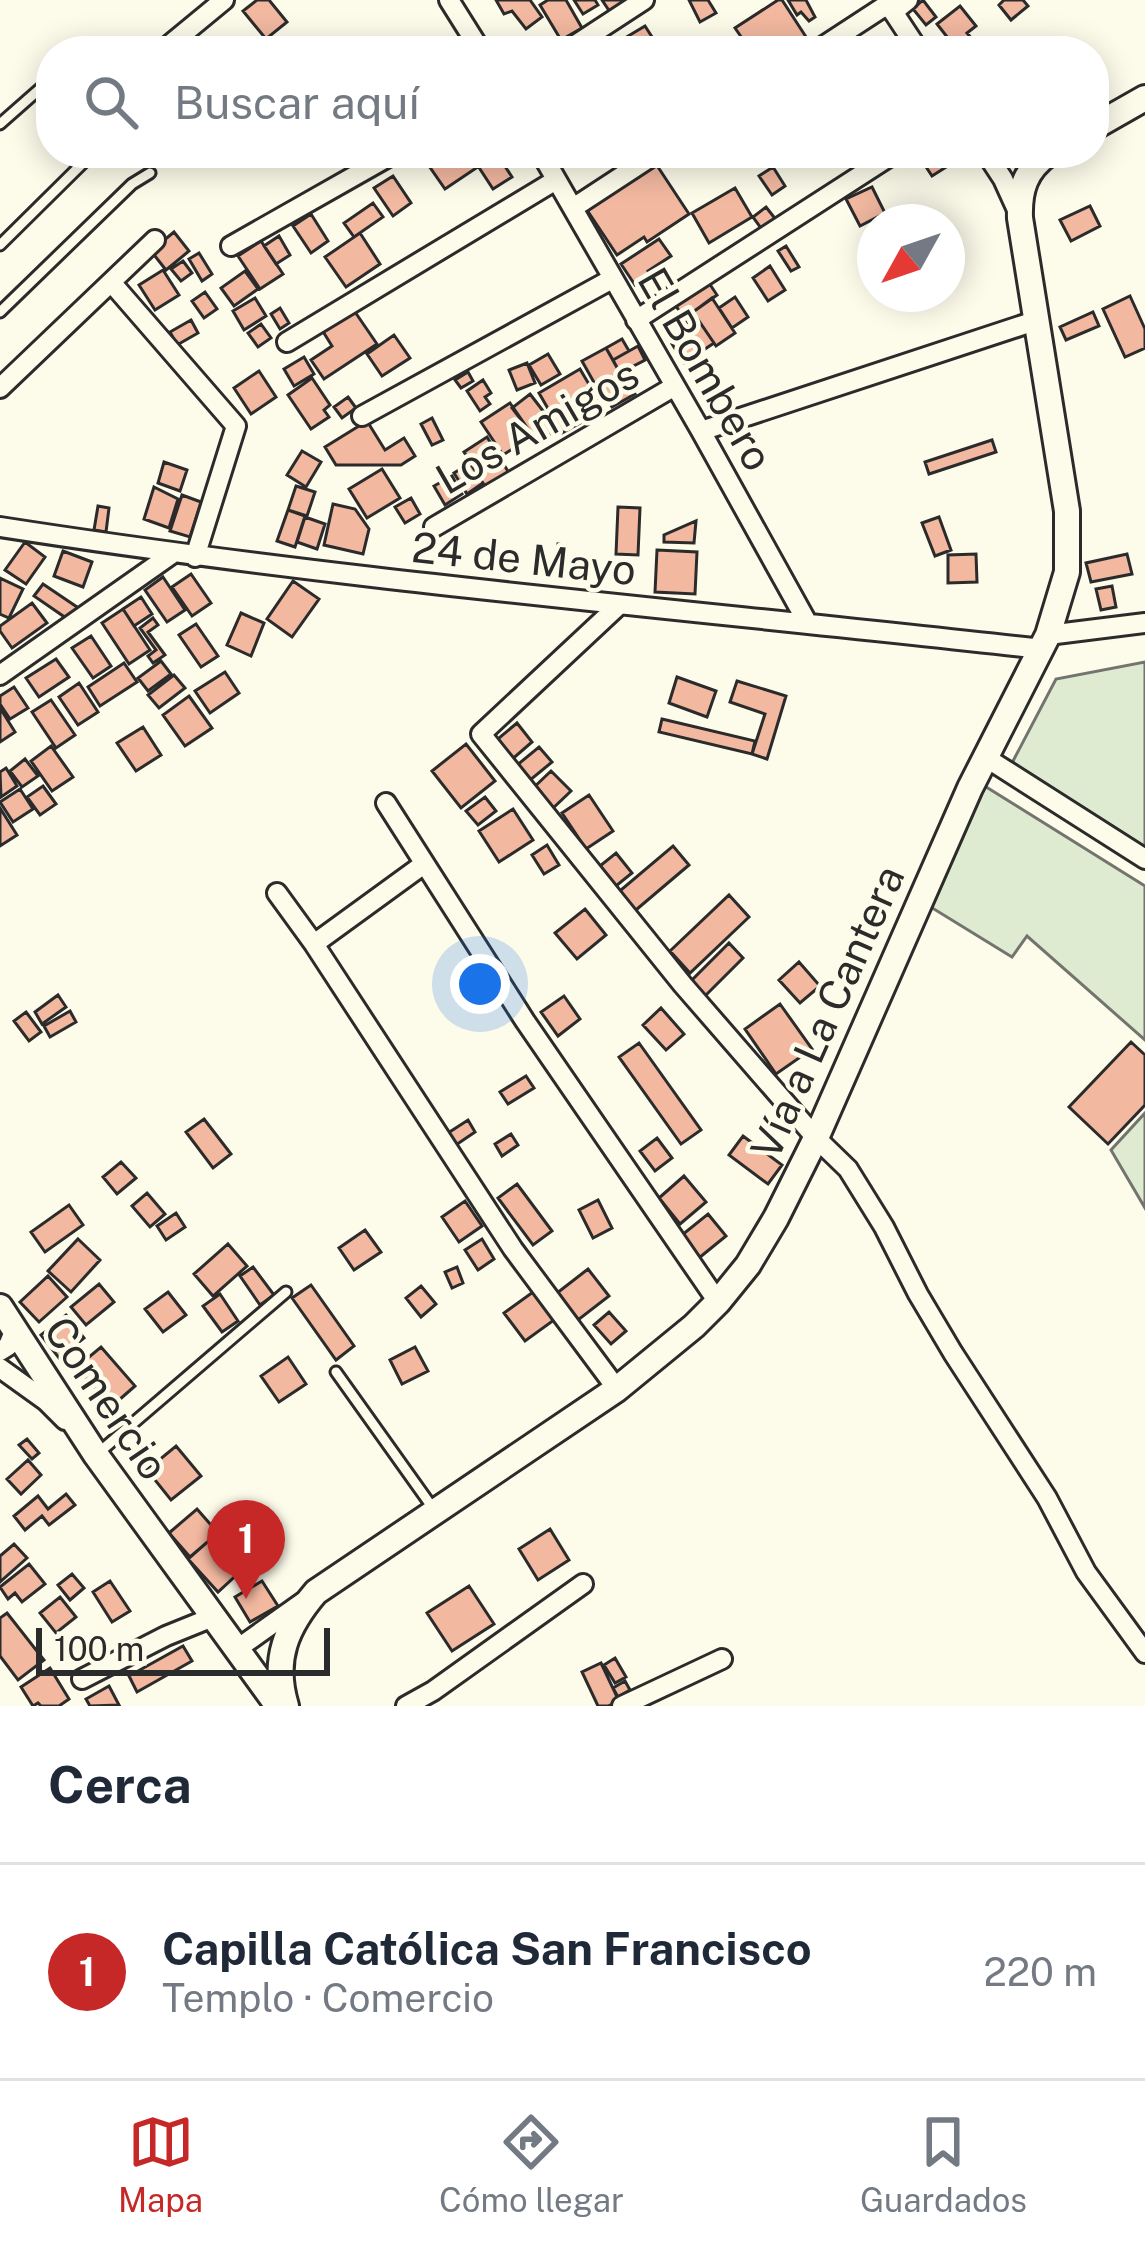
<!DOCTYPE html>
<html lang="es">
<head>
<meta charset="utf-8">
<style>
  :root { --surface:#fff; --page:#f6f6f7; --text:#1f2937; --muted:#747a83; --line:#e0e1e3; --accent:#c62828 }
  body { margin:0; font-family:"Public Sans",sans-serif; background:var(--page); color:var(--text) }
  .compass { position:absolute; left:857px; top:204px; width:108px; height:108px; border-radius:50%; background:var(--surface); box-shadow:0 6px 30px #0003; rotate:230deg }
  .scale { position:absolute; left:36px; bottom:30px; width:294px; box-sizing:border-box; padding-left:12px; border:6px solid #2b2b2b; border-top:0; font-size:33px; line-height:42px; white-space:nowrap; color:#2b2b2b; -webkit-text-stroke:9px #fdfbea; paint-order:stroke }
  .you { position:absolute; left:480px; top:984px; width:42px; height:42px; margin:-30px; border:9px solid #fff; border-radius:50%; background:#1a73e8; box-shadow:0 0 0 18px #1a73e833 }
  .badge { display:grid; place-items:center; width:78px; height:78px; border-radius:50%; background:var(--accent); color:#fff; font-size:39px; font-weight:700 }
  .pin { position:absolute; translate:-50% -99px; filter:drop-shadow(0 3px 6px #0008) }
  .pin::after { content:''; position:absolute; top:63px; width:42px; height:36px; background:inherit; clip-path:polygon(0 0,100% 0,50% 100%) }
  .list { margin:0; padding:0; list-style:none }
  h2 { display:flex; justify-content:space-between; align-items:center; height:156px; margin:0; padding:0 48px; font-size:51px }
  h2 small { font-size:39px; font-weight:400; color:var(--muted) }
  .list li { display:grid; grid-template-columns:78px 1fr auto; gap:36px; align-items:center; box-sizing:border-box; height:216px; padding:0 48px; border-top:3px solid var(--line) }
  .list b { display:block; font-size:45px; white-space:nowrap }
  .list p { margin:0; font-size:39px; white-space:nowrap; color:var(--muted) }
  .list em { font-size:39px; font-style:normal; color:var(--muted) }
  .icon { flex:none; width:66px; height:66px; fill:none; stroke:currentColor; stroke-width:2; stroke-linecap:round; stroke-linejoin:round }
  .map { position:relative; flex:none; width:1145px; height:1706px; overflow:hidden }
  .search { position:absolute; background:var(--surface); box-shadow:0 6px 30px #0003; left:36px; right:36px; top:36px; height:132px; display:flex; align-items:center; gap:30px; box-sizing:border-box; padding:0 42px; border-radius:48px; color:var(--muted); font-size:45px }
  .sheet { height:372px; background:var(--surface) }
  nav { display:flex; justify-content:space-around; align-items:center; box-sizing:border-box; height:168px; border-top:3px solid var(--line); background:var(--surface); font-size:33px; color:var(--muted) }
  nav a { display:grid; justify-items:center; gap:6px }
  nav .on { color:var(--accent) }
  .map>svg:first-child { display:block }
  .green { fill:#deebd1; stroke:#74746e; stroke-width:3 }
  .building { fill:#f2b8a0; stroke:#2b2b2b; stroke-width:3 }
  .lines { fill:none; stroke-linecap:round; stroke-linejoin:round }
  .lane-casing { stroke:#2b2b2b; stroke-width:15 }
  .street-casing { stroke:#2b2b2b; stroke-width:24 }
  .secondary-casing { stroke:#2b2b2b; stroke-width:30 }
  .lane { stroke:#fdfbea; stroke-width:9 }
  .street { stroke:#fdfbea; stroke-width:18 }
  .secondary { stroke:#fdfbea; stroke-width:24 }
  .labels { text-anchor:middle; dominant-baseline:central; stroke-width:9; stroke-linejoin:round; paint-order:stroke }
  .street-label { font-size:42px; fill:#2b2b2b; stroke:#fdfbea }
</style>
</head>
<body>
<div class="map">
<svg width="1145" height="1706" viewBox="0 0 1145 1706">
  <rect width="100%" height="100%" fill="#fdfbea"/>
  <path class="green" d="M1145,662V847L1012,763L1056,679Z
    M983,785L1145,886V1040L1027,936L1012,957L929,906Z
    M1145,1113V1208L1111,1150Z"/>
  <path class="building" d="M257,0H269L287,22L266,39L243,11Z
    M496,0H530L542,17L526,29L512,11L504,14Z
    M548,0H566L582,28L561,40L540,5Z
    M574,0H595L598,5L583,14Z
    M602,0H630L610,12Z
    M689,0H708L716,13L700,22Z
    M778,0H782L810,43L798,51H751L735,28Z
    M788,0H806L815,17L809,21L801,12L797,15Z
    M923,0L936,17L926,25L913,9Z
    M1004,0H1023L1028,6L1011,20L999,5Z
    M960,6L976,26L967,33L978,46L971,51H958L937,24Z
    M645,26L661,51H620L615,44Z
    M441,153H496L497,154L445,189L427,163Z
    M917,153H948L954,162L932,176Z
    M497,154L512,177L493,189L478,166Z
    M656,164L689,214L647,242L644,237L617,255L587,210Z
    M773,167L785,186L772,195L759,176Z
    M393,176L411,203L393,216L374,188Z
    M872,187L885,213L860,226L846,199Z
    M735,188L752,217L709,243L692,213Z
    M373,203L383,217L354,237L344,223Z
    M1090,206L1100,226L1071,241L1060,220Z
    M766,207L777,221L763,231L753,217Z
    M311,214L328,241L311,253L293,226Z
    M174,232L189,251L166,270L151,251Z
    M360,233L380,264L346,287L325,257Z
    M279,236L290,255L276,264L264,246Z
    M659,239L671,256L648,271L650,275L635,285L621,264Z
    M261,241L283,274L260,289L238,256Z
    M786,246L799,267L791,271L778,251Z
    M199,253L212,274L202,281L189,259Z
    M183,261L192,273L181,281L171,269Z
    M770,266L785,290L768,301L753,278Z
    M163,270L179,295L155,310L139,285Z
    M245,271L258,289L234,306L221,288Z
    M709,283L717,295L693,312L696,317L687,323L676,306Z
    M205,292L217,309L204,318L192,301Z
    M1130,296L1145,329V348L1125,357L1103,309Z
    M735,297L748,317L732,328L719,308Z
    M255,298L266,316L244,330L233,311Z
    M712,298L735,333L716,346L693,312Z
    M280,308L289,323L280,329L271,314Z
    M353,309L377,344L324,379L311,360L332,346L322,330Z
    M1093,312L1099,326L1066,340L1060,327Z
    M191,320L198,333L177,345L170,332Z
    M261,324L271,338L258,347L248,333Z
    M701,324L714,343L684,363L672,344Z
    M394,335L410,358L382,376L367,354Z
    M622,339L629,351L613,360L606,348Z
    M638,346L645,360L620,373L613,360Z
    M606,348L620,373L596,386L582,361Z
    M548,354L560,374L541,385L529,365Z
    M304,357L314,374L294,386L284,369Z
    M527,363L535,383L517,390L509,370Z
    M580,369L604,410L562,433L539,393Z
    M259,371L276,397L251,414L234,388Z
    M468,372L473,381L461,388L455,380Z
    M622,372L635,394L612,407L600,386Z
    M312,378L330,405L324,410L329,417L311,429L288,395Z
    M483,380L491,393L485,397L490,404L480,411L467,391Z
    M530,394L557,429L539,443L512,408Z
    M348,397L356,408L342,418L334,407Z
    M510,403L533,436L503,455L481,422Z
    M432,418L443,440L432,445L421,424Z
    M367,421L385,450L404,438L415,456L401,465H336L325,447Z
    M487,437L509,473L486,488L464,452Z
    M992,440L996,452L929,474L925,462Z
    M302,451L321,462L306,487L287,475Z
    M164,462L187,470L180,491L158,483Z
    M470,463L483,483L467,494L454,473Z
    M382,469L400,498L367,518L349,489Z
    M452,476L462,494L445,505L434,486Z
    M296,486L315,492L307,516L288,510Z
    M154,487L178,499L169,528L144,519Z
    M182,495L201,502L190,537L170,531Z
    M411,498L420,514L405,523L395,507Z
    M333,504L355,509L369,529L363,554L324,545Z
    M98,506L109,508L106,532L94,530Z
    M618,507L640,508L638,555L616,554Z
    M288,510L305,516L295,547L277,541Z
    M305,517L325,524L317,549L297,542Z
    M939,517L951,550L935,556L922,523Z
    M696,521L694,543L664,542V535Z
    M25,542L45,557L26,584L5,570Z
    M558,544L565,545L562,576L555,575Z
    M657,550L697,552L695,594L655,592Z
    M63,551L92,562L83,587L54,576Z
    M976,554L977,582L948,583V555Z
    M1127,554L1132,574L1091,582L1086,563Z
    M191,574L211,603L192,616L172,587Z
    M163,577L185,610L167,622L145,590Z
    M0,578L23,589L9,618L0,614Z
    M293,581L319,599L292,637L267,619Z
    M43,584L77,607L69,620L34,596Z
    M1112,586L1116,607L1101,610L1096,589Z
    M141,597L152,614L134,626L123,609Z
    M32,603L47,623L12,648L0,631V626Z
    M123,609L150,650L129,664L102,623Z
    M241,613L264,623L251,656L227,645Z
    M153,618L158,625L148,632L165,655L153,663L148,656L156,650L140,628Z
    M196,624L218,656L201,667L179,635Z
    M91,636L111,666L93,678L72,648Z
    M56,659L69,677L39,697L26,678Z
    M161,661L171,674L148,691L138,678Z
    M124,663L137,682L100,706L88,687Z
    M225,672L239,693L210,713L195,691Z
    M174,675L185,688L159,708L148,695Z
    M677,677L716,691L707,717L669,703Z
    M737,681L786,696L767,759L752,754L765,714L730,702Z
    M79,683L98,712L78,725L59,697Z
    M14,687L28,708L10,719L0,704V696Z
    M189,696L212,728L185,746L163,715Z
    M51,700L75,735L56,748L32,712Z
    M0,708L15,732L0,742Z
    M662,719L755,741L752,754L659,732Z
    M517,723L532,742L509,762L493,743Z
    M143,727L161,755L136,771L117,743Z
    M466,744L495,781L461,808L432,771Z
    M51,746L73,777L52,791L31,761Z
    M539,747L552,762L529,781L516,766Z
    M25,759L38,776L22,787L10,771Z
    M6,768L17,786L1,797L0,772Z
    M551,771L571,791L549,812L529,792Z
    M43,786L56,804L40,815L27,797Z
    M20,789L33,809L13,822L0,802Z
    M589,795L613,831L586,849L562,813Z
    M485,797L496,811L478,825L466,811Z
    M0,808L17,835L0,846Z
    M513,809L533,840L499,862L479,831Z
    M547,845L559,865L544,874L532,855Z
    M673,846L689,865L630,915L615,895Z
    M616,853L632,873L611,890L595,870Z
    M729,895L749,917L690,973L670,951Z
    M585,909L606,935L577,959L555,933Z
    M729,943L743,958L702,999L687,985Z
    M799,962L820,986L800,1003L779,980Z
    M58,995L66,1007L42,1024L35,1012Z
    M564,996L580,1019L558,1036L541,1012Z
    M780,1004L812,1049L776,1074L745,1029Z
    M661,1008L684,1034L666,1050L643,1025Z
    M70,1011L76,1022L50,1037L44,1026Z
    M26,1012L41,1032L29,1041L14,1021Z
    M1131,1042L1145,1055V1105L1108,1144L1069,1107Z
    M639,1043L701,1130L681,1144L619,1057Z
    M526,1076L534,1088L508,1104L500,1092Z
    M204,1119L231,1154L213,1168L186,1132Z
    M468,1120L475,1132L453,1147L445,1135Z
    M511,1134L518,1145L502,1156L495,1144Z
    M743,1136L782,1165L768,1184L729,1155Z
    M657,1138L672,1158L655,1171L640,1151Z
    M121,1162L136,1178L117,1194L103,1177Z
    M684,1176L706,1202L680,1224L659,1198Z
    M517,1184L552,1231L533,1245L498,1198Z
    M147,1193L165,1214L150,1227L132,1206Z
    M598,1200L612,1228L593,1238L579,1210Z
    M465,1201L482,1226L459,1242L442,1217Z
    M69,1205L83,1225L45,1252L31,1232Z
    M176,1213L185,1227L166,1240L157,1226Z
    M708,1214L726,1236L694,1262L677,1239Z
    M365,1230L381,1252L354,1270L339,1248Z
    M78,1239L100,1260L71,1292L48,1271Z
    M482,1239L494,1259L478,1270L465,1250Z
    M228,1244L247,1266L213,1296L194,1274Z
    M253,1267L274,1295L260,1305L240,1276Z
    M457,1267L463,1283L452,1288L445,1272Z
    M588,1269L609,1296L578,1320L557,1293Z
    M48,1276L67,1297L39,1322L20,1302Z
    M99,1284L114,1302L86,1325L71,1307Z
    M311,1285L354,1346L336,1360L292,1298Z
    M421,1286L436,1304L421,1317L406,1298Z
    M168,1292L186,1315L163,1332L145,1309Z
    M533,1292L554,1320L525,1341L504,1313Z
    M220,1294L238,1321L222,1332L203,1306Z
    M609,1312L626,1331L611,1344L594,1325Z
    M66,1315L84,1338L59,1358L41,1335Z
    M101,1347L135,1386L111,1407L77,1367Z
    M415,1347L428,1371L402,1384L390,1360Z
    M288,1357L306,1384L279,1402L261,1376Z
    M27,1439L39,1453L32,1459L19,1445Z
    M176,1446L201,1476L171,1500L147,1470Z
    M28,1460L41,1475L21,1494L7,1479Z
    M66,1494L75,1505L49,1525L42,1516L25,1530L14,1516L38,1496L48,1509Z
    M197,1509L218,1533L190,1557L169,1533Z
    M550,1529L569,1560L538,1580L519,1549Z
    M213,1537L243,1569L218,1592L188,1559Z
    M14,1544L27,1558L0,1582V1556Z
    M29,1564L45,1584L22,1602L15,1593L8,1599L0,1587Z
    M72,1574L84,1588L70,1600L58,1585Z
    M110,1581L130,1611L112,1622L93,1592Z
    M262,1581L278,1606L250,1622L235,1597Z
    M469,1586L494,1624L452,1651L427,1613Z
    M60,1597L76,1617L56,1633L40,1613Z
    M7,1613L44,1660L18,1680L0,1656V1618Z
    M183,1646L192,1661L137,1692L129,1676Z
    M615,1658L626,1677L615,1683L604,1665Z
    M601,1663L619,1701L608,1706H598L582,1672Z
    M50,1668L69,1699L59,1706H41L38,1703L33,1706L21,1687Z
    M625,1681L630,1690L618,1697L613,1688Z
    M109,1686L119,1705L90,1706L86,1699Z"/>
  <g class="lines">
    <g class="lane-casing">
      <path id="lane" d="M0,124L51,79
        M0,245L93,153
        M0,312L132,184L150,173
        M336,1372L435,1511
        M96,1455L286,1292"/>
    </g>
    <g class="street-casing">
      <path id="street" d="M449,0L481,51
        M888,4L919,51
        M167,47L224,0
        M566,51L644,0
        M816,51L888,4L893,12L908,0
        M541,153L701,431L807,622
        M986,153L1003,179L1018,212
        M573,208L657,153
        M231,246L395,153
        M111,282L236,426L195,557
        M636,320L895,153
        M287,342L556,180
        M0,388L155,240
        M362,416L612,279
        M701,431L1035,321
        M0,527C346,581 694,610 1042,649L1048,635L1145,623
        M434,527L675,386
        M619,605L481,734L683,985L816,1138L848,1169L884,1227L918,1294L953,1353L1047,1498L1086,1572L1145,1653
        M0,675L172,554
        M985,757L1145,859
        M386,803L525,1021L718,1302
        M277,893L314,944L513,1249L617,1389
        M314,944L424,864
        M0,1351L8,1346L15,1329
        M0,1368L46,1401L65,1420
        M237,1649L303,1602
        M82,1679L166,1636L213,1617
        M406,1706L433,1691L583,1584
        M622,1706L722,1659"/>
    </g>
    <g class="secondary-casing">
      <path id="secondary" d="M1094,127L1145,98
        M0,1307L96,1455L278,1706
        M286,1706C272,1660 286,1627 316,1592L617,1389L694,1326L718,1302L748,1265L776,1218L816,1138L970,788L1048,635L1067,572V511L1020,218C1019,190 1025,170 1049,153"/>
    </g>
    <use href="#lane" class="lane"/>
    <use href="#street" class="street"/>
    <use href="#secondary" class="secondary"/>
  </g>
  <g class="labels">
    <g class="street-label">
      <text transform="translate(706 369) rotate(60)">El Bombero</text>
      <text transform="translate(537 426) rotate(-30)">Los Amigos</text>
      <text transform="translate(524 558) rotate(6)">24 de Mayo</text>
      <text transform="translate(827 1012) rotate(-66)">Vía a La Cantera</text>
      <text transform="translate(107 1398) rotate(56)">Comercio</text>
    </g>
  </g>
</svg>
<svg class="compass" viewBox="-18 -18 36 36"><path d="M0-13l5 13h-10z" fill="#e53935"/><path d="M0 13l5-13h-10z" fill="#747a83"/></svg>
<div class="scale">100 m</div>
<div class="you"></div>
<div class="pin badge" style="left:246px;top:1599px">1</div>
<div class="search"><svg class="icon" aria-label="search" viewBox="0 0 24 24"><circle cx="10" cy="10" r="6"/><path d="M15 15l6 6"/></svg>Buscar aquí</div>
</div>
<section class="sheet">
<h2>Cerca<small></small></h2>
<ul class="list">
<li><span class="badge">1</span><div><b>Capilla Católica San Francisco</b><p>Templo · Comercio</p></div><em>220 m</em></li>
</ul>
</section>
<nav>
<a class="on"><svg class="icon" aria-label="map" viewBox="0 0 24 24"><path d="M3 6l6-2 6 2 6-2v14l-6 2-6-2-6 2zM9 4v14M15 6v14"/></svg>Mapa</a>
<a><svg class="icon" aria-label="directions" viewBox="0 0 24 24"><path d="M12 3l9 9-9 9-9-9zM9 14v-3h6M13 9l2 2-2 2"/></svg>Cómo llegar</a>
<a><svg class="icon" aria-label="saved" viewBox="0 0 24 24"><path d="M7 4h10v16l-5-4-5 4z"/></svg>Guardados</a>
</nav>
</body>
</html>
